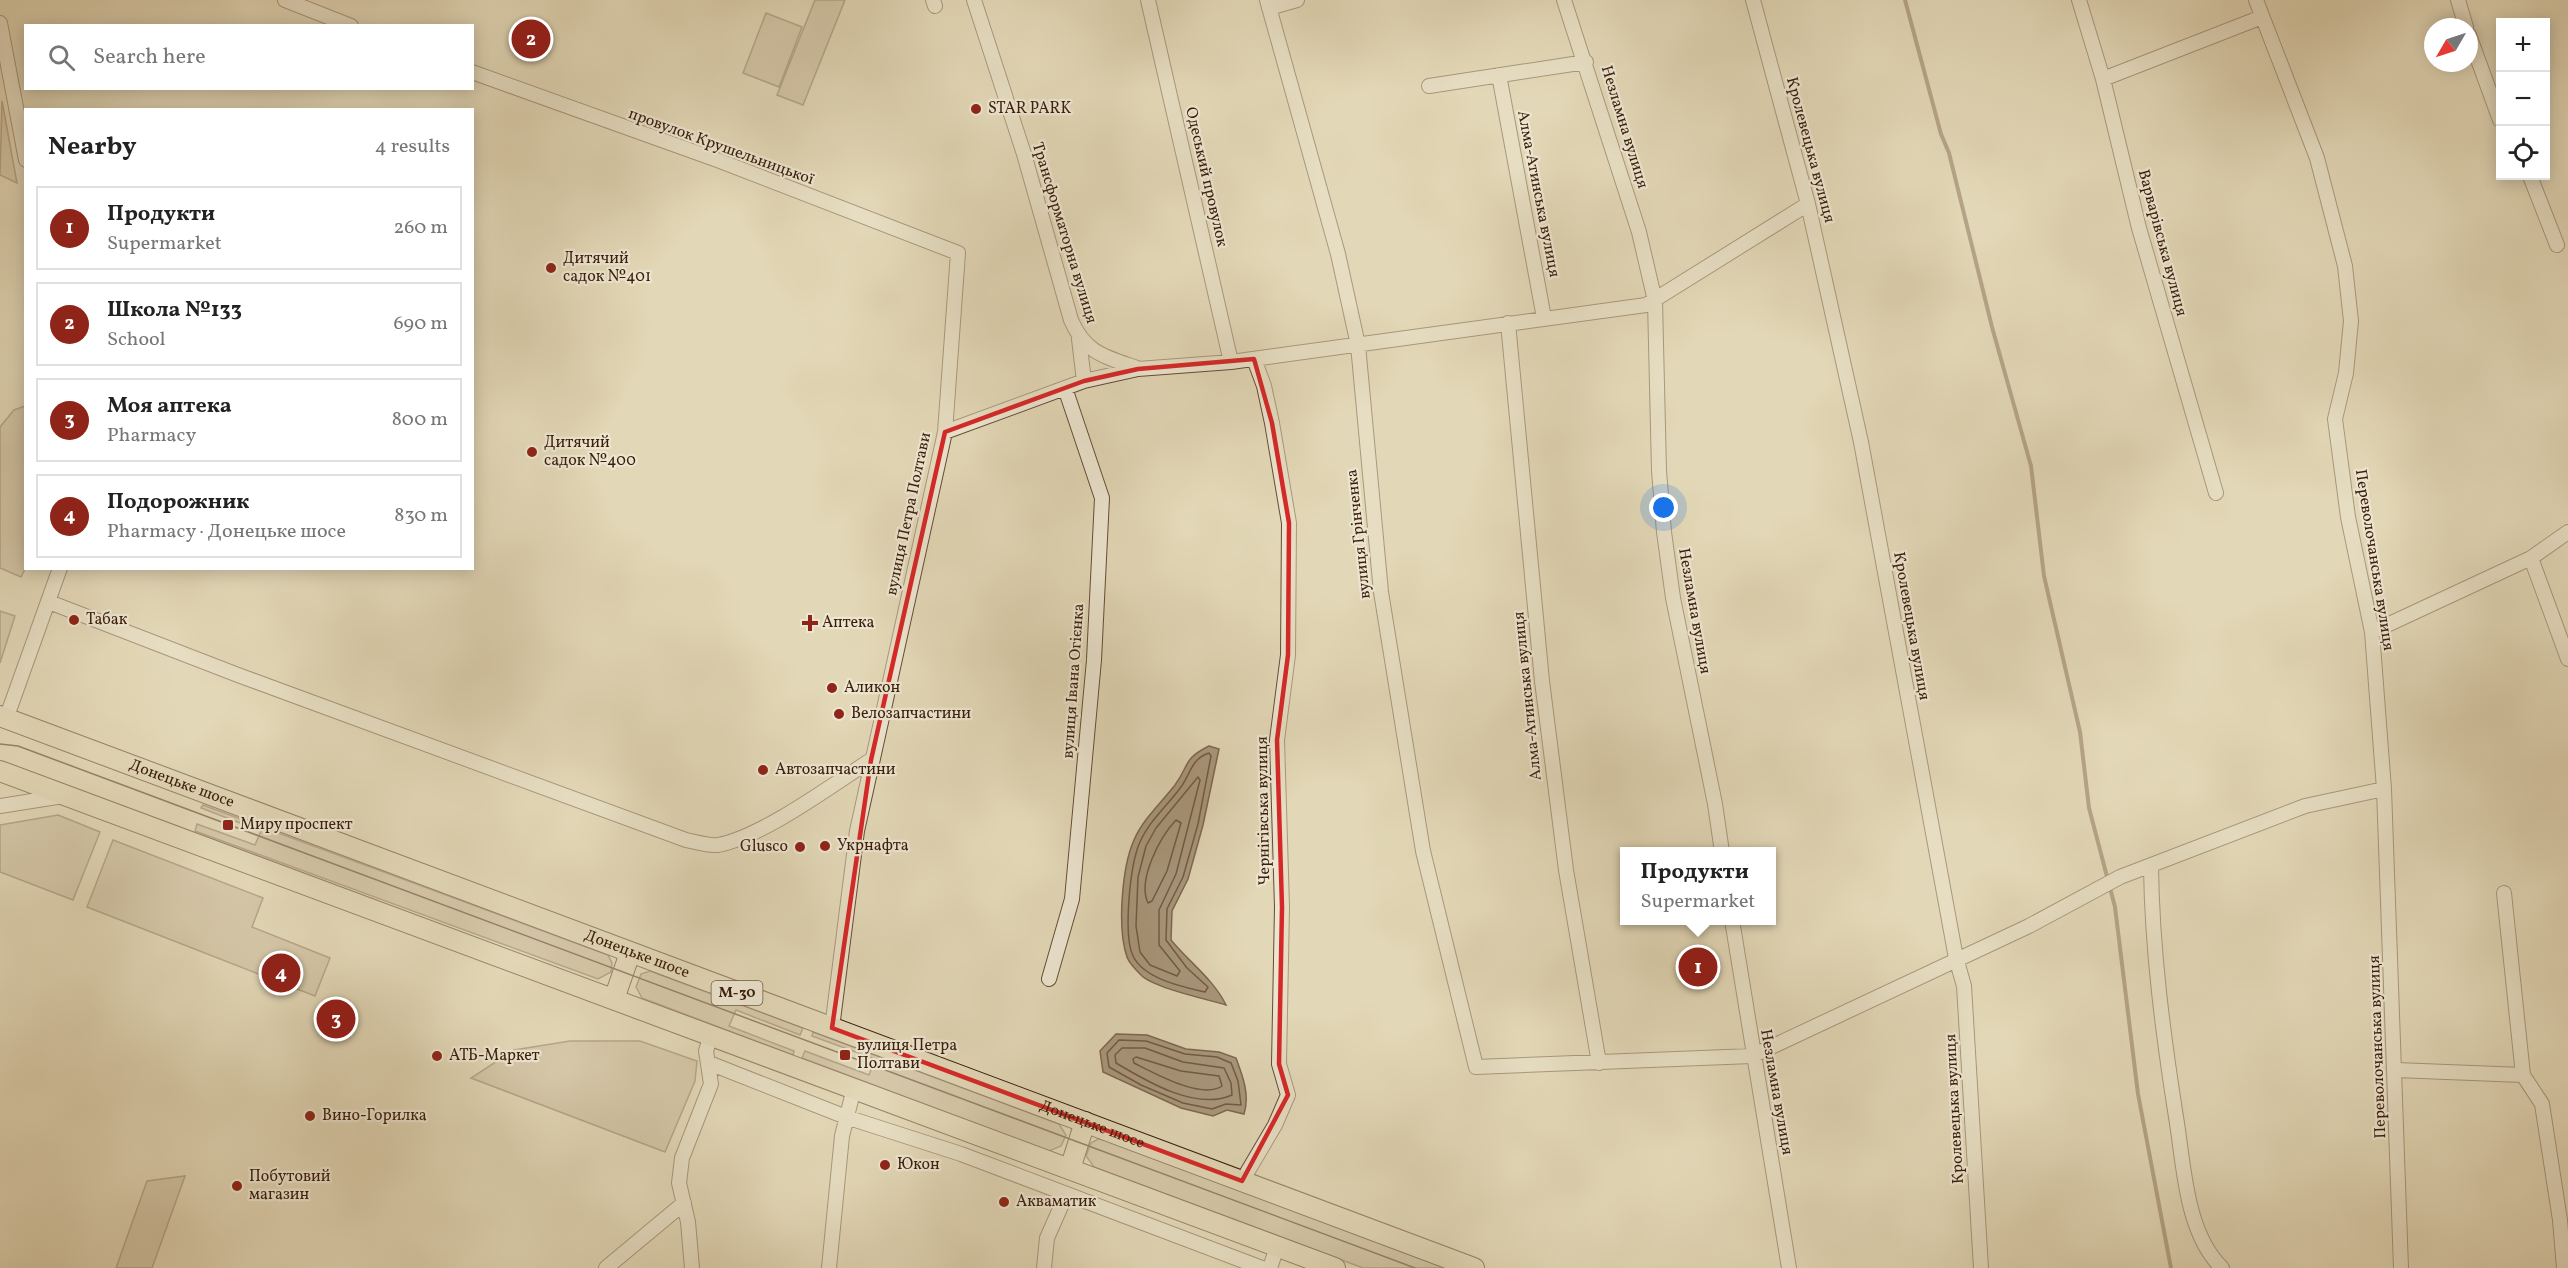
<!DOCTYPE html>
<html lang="en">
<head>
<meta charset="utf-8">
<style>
  :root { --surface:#fff; --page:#f6f6f6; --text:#222; --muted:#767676; --line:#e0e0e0; --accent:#8f2418 }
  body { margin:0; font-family:Vollkorn,serif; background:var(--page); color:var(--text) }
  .controls { position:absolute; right:18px; top:18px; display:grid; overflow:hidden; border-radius:0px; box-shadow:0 3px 15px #0003 }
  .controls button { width:54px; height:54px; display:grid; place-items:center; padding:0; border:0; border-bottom:2px solid var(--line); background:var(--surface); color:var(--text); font:30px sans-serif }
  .compass { position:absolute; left:2424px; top:18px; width:54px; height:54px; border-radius:50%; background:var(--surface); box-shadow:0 3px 15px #0003; rotate:231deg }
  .you { position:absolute; left:1664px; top:508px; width:21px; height:21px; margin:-15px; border:4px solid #fff; border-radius:50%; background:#1a73e8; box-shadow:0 0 0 9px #1a73e833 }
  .badge { display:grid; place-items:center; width:39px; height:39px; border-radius:50%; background:var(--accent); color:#fff; font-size:20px; font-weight:700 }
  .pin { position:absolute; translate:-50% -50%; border:3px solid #fff; box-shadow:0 2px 6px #0006 }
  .popup { position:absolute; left:1620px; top:847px; width:156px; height:78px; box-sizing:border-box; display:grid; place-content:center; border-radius:0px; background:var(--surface); filter:drop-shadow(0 2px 4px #0005); font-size:20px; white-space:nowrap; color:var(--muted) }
  .popup b { font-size:22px; color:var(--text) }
  .popup::after { content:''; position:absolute; left:50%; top:100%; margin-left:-12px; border:12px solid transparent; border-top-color:var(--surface) }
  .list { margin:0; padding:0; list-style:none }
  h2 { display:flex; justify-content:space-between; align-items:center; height:78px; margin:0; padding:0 24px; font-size:26px }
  h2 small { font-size:20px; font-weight:400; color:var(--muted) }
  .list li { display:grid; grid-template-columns:39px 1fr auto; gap:18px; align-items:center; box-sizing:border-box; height:84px; margin:0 12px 12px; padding:0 12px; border:2px solid var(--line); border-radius:0px }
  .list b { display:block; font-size:22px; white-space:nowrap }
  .list p { margin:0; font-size:20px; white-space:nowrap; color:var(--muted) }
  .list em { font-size:20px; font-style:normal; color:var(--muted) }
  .icon { flex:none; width:33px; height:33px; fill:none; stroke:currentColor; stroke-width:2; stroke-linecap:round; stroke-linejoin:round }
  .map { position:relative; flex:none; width:2568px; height:1268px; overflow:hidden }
  .search { position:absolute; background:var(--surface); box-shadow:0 3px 15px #0003; left:24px; top:24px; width:450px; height:66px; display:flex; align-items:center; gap:15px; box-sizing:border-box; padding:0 21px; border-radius:0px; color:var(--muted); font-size:22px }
  .panel { position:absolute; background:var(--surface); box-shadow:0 3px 15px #0003; left:24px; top:108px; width:450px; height:462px; border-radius:0px }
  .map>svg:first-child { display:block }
  .green { fill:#c5b799; stroke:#806a52; stroke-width:1.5 }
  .water { fill:#a9987c; stroke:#7d674f; stroke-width:1.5 }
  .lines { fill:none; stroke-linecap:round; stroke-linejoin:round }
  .shore { stroke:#725a44; stroke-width:1.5 }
  .stream { stroke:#7d674f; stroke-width:4 }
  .minor-casing { stroke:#644c36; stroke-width:16 }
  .highway-casing { stroke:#3a1d0b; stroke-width:22 }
  .minor { stroke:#ece5d0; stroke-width:14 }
  .highway { stroke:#e2d7b6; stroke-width:20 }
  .tram { stroke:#3a1d0b; stroke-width:1.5 }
  .marked { fill:none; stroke:#d62828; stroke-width:4.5; stroke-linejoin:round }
  .poi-dot { fill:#8f2418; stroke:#ece5d0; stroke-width:2 }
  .labels { text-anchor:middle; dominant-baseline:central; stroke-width:4.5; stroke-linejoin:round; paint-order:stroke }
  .shield { fill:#ece5d0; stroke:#6f5946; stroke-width:1.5 }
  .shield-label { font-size:15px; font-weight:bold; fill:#3a1d0b }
  .poi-label { font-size:16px; fill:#3a1d0b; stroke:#ece5d0; text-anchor:start }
  .street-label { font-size:16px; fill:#3a1d0b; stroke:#ece5d0 }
</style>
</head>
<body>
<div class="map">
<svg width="2568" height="1268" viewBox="0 0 2568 1268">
  <rect width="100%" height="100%" fill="#e2d7b6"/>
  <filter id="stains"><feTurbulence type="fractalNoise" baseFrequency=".00333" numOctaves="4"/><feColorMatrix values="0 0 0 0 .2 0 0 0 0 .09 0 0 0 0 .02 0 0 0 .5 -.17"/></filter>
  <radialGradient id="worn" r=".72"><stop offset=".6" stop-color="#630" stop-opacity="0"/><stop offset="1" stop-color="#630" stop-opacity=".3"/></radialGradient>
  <path class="green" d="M815,0H845L803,105L777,95Z
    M766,13L802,27L779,87L743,73Z
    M2,101L17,183L0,175Z
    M25,406L26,567L21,577L0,568V427L14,410Z
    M0,611L15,616L0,663Z
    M203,805L608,955L612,963L611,972L598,979L195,831L197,824L255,845L261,831L201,808Z
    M58,815L100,832L73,900L0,872V825Z
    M113,840L263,898L252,927L330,958L315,996L87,907Z
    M650,971L803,1028L800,1035L736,1010L729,1026L794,1051L793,1055L642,998L636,987L641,974Z
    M813,1032L1059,1124L1066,1135L1061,1146L1049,1151L802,1058L805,1051L869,1075L875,1059L812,1036Z
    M570,1041H640L697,1061L695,1081L665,1152L471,1078L514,1050Z
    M1098,1139L1105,1140L1445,1268H1363L1094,1167L1086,1156L1091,1143Z
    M185,1176L152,1268H116L147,1181Z"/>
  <path class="water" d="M1209,746L1219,749L1203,825L1188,879L1172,911L1171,940C1189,962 1214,980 1226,1005C1206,999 1154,988 1141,975C1136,970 1129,963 1127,957C1117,928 1122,867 1134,840C1143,819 1161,803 1175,785C1190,764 1183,759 1209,746Z
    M1116,1034L1147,1035L1186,1049L1219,1052L1236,1058C1243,1077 1250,1095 1244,1114L1227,1110L1213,1116L1181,1108L1103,1072L1100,1051Z"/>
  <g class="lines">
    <path class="shore" d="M1209,753L1211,756L1198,824L1183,877L1167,909L1166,940L1187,968L1208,987L1205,992C1183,987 1144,979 1133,956C1123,935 1130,864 1140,842C1149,821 1168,805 1181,787C1191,773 1191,759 1209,753Z
      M1198,777L1200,780L1176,874L1159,910V945L1180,971L1177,976L1150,965L1140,952L1136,926L1138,877L1146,846L1156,828Z
      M1176,820L1181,823L1167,871L1152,901L1148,903C1137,880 1160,837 1176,820Z
      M1119,1040L1146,1041L1185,1054L1217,1057L1231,1063L1238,1081L1241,1105L1226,1104L1212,1109L1183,1103L1141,1085L1109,1067L1107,1053Z
      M1122,1048H1145L1183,1062L1224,1068L1231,1083L1232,1095C1196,1111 1148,1082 1116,1063L1115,1055Z
      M1136,1057L1181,1071L1219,1076L1222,1086C1202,1100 1154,1073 1134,1063L1133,1059Z"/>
    <path class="stream" d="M1905,0L1941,134L1949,153L1992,327L2031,466L2044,576L2080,732L2089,808L2115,907L2138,1094L2171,1268"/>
    <g class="minor-casing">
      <path id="minor" d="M285,0L351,26
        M933,0L935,6
        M974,0L1024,154L1071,320C1085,353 1105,357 1137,368
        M1148,0L1231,362
        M1267,0L1338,254L1358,345L1381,592L1423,851L1476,1067L1752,1056L2029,926L2120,877L2305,806L2384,789
        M1564,0L1639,232L1655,301L1659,471L1664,532L1673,598L1715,804L1722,852
        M1753,0L1808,204L1861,442L1956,958L1964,986L1981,1268
        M2079,0L2103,79L2139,228L2216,493
        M2256,0L2317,158L2345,266L2351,321L2346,373L2335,419L2348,517L2372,632L2384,789L2401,1268
        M2458,0L2466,27
        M1269,8L1297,0
        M0,23L26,160
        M2469,35L2500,120
        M472,72L720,161L958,253L945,432L857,831L832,1028
        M1499,75L1544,318
        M2103,79L2262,17
        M1429,86L1586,62
        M2530,176L2557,245
        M1508,323L1542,681L1566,870L1599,1063
        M1079,339L1084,381
        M945,432L1084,381L1138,369L1231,362L1646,305L1808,204
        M2531,558L2568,659
        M49,602L238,675L686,840C696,842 708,846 718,845C762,837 832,785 871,760
        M2372,632L2531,558L2568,532
        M6,719L60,568
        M0,806L63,796
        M2151,866C2152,950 2163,1034 2176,1117C2184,1164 2185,1232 2222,1268
        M2504,893L2523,1075L2542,1104L2560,1220L2564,1268
        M1732,920L1789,1268
        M1049,979L1072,899L1094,660L1102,498L1065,388
        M709,1063L846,1117L961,1154L1262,1268
        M2396,1070L2523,1075
        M1242,1181L1275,1125L1288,1095L1279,1064L1282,907L1277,740L1288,655L1289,523L1272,423L1264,386L1254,359
        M606,1268L684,1203
        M692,1268L688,1222L679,1183L682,1158L711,1084L706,1051L711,1035
        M829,1268L842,1136L854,1088
        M1044,1268L1047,1238L1066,1195
        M1270,1268L1277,1247"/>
    </g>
    <g class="highway-casing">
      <g id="highway">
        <path id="s1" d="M0,716L1474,1268"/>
        <path d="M0,771L1335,1268"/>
        <path d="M614,999L630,953"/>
        <path d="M1070,1169L1085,1122"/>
      </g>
    </g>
    <use href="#minor" class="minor"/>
    <use href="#highway" class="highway"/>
    <path class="tram" d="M0,744L18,746L136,790L1415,1268"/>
  </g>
  <path d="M0 0H2568V1268H0ZM1254,359L1272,423L1289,523L1288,655L1277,740L1282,907L1279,1064L1288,1095L1242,1181L832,1028L871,760L945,432L1084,381L1138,369Z" fill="#e2d7b6" fill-opacity=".55" fill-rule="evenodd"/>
  <path class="marked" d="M1254,359L1272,423L1289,523L1288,655L1277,740L1282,907L1279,1064L1288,1095L1242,1181L832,1028L871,760L945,432L1084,381L1138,369Z"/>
  <g class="poi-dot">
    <circle cx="976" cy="109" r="6"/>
    <circle cx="551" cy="268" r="6"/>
    <circle cx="532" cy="452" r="6"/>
    <circle cx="74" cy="620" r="6"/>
    <path d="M807 614h6v6h6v6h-6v6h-6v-6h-6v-6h6z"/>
    <circle cx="832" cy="688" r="6"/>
    <circle cx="839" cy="714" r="6"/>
    <circle cx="763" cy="770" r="6"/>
    <rect x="222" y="819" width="12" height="12" rx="3"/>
    <circle cx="825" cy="846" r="6"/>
    <circle cx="800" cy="847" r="6"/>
    <rect x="839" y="1049" width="12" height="12" rx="3"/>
    <circle cx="437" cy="1056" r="6"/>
    <circle cx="310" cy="1116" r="6"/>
    <circle cx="885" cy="1165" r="6"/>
    <circle cx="237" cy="1186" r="6"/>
    <circle cx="1004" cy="1202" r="6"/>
  </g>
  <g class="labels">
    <rect class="shield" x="711.5" y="981" width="51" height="24" rx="4.5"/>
    <g class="shield-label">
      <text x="737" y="993">М-30</text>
    </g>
    <g class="poi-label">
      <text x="988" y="109">STAR PARK</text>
      <text x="563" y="259">Дитячий<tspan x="563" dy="18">садок №401</tspan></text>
      <text x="544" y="443">Дитячий<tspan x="544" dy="18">садок №400</tspan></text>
      <text x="86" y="620">Табак</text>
      <text x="822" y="623">Аптека</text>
      <text x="844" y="688">Аликон</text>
      <text x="851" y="714">Велозапчастини</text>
      <text x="775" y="770">Автозапчастини</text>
      <text x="240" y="825">Миру проспект</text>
      <text x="837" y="846">Укрнафта</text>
      <text x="788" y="847" text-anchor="end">Glusco</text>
      <text x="857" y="1046">вулиця Петра<tspan x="857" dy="18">Полтави</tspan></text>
      <text x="449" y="1056">АТБ-Маркет</text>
      <text x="322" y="1116">Вино-Горилка</text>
      <text x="897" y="1165">Юкон</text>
      <text x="249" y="1177">Побутовий<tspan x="249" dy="18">магазин</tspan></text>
      <text x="1016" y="1202">Акваматик</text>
    </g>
    <g class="street-label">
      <text transform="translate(1624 127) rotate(73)">Незламна вулиця</text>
      <text transform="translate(721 147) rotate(20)">провулок Крушельницької</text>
      <text transform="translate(1810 150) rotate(75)">Кролевецька вулиця</text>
      <text transform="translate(1206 177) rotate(77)">Одеський провулок</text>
      <text transform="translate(1538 194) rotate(79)">Алма-Атинська вулиця</text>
      <text transform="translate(1064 233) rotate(73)">Трансформаторна вулиця</text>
      <text transform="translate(2162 243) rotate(75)">Варварівська вулиця</text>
      <text transform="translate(909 514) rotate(-78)">вулиця Петра Полтави</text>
      <text transform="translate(1359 534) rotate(-96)">вулиця Грінченка</text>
      <text transform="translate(2374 560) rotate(81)">Переволочанська вулиця</text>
      <text transform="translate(1694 611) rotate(80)">Незламна вулиця</text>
      <text transform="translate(1911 626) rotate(80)">Кролевецька вулиця</text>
      <text transform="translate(1074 681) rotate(-86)">вулиця Івана Огієнка</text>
      <text transform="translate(1528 696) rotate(-96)">Алма-Атинська вулиця</text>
      <text stroke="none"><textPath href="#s1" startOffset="194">Донецьке шосе</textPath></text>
      <text transform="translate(1264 811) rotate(-91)">Чернігівська вулиця</text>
      <text stroke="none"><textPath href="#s1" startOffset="680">Донецьке шосе</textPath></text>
      <text transform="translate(2378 1047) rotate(-92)">Переволочанська вулиця</text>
      <text transform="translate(1776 1092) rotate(80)">Незламна вулиця</text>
      <text transform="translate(1955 1109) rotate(-93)">Кролевецька вулиця</text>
      <text stroke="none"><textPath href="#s1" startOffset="1166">Донецьке шосе</textPath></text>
    </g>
  </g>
  <rect width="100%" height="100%" filter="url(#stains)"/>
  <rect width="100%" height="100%" fill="url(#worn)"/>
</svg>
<div class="controls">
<button>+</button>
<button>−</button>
<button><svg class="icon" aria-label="locate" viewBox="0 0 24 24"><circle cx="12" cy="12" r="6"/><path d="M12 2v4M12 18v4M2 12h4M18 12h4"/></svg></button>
</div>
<svg class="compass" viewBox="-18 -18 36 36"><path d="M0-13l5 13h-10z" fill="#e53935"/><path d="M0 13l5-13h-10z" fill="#767676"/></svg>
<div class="you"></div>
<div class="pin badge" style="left:1698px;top:967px">1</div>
<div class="popup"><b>Продукти</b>Supermarket</div>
<div class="pin badge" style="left:531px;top:39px">2</div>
<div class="pin badge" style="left:336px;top:1019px">3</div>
<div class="pin badge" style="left:281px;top:973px">4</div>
<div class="search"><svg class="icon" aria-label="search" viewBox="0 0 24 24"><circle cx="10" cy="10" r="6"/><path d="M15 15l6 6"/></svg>Search here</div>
<section class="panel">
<h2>Nearby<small>4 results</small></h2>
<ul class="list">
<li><span class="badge">1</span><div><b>Продукти</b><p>Supermarket</p></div><em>260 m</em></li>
<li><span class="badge">2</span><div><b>Школа №133</b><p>School</p></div><em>690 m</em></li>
<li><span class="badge">3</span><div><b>Моя аптека</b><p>Pharmacy</p></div><em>800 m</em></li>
<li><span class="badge">4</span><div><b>Подорожник</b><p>Pharmacy · Донецьке шосе</p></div><em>830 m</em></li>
</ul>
</section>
</div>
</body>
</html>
